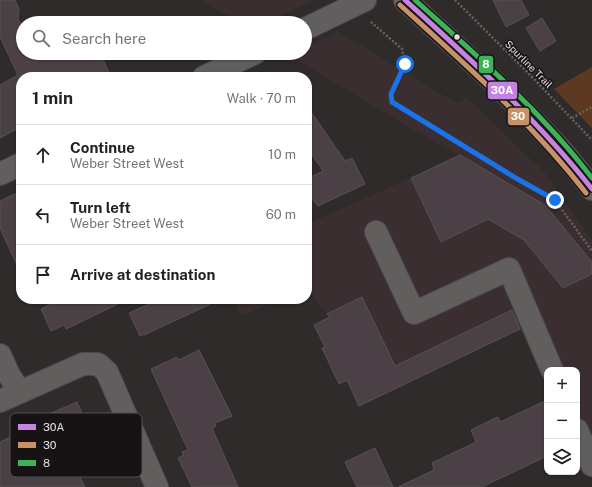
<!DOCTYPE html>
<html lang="en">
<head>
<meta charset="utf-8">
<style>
  :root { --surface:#fff; --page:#f6f6f6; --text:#222; --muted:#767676; --line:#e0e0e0 }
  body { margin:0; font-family:"Public Sans",sans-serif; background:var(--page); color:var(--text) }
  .controls { position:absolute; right:12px; bottom:12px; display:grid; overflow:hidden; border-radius:8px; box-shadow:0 1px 3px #0004 }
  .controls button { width:36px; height:36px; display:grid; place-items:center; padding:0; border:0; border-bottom:1px solid var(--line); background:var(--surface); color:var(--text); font:20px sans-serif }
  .stop { position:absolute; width:12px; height:12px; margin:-9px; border:3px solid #1a73e8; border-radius:50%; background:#fff }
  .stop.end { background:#1a73e8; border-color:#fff; box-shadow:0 1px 4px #0008 }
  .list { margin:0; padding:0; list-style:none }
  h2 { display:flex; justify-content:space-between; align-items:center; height:52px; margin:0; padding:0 16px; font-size:17px }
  h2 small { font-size:13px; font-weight:400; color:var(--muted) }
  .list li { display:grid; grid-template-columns:26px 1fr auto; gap:12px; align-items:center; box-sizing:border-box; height:60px; padding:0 16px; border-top:1px solid var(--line) }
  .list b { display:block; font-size:15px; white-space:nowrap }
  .list p { margin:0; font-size:13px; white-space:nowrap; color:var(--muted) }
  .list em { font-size:13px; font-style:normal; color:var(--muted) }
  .icon { flex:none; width:22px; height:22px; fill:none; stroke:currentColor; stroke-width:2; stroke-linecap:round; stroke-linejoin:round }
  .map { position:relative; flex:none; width:592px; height:487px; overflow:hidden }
  .search { position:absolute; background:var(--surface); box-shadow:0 1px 3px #0004; left:16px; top:16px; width:296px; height:44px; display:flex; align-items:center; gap:10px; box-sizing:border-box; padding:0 14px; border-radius:22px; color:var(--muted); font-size:15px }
  .panel { position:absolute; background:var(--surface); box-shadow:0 1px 3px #0004; left:16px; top:72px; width:296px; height:232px; border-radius:16px }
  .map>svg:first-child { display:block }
  .built { fill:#3b2e30 }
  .park { fill:#5e3921 }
  .building { fill:#4b4046; stroke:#565253 }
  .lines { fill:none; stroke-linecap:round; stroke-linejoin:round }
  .minor-casing { stroke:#4d4849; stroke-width:24 }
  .major-casing { stroke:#4d4849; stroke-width:24 }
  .path { stroke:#656262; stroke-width:2.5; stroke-dasharray:2 2; stroke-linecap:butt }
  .minor { stroke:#615e5e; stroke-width:22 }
  .major { stroke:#6a605f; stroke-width:22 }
  .bus-1-casing { stroke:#171314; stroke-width:8 }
  .bus-2-casing { stroke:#171314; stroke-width:8 }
  .bus-3-casing { stroke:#171314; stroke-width:8 }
  .bus-1 { stroke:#c483df; stroke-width:5 }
  .bus-2 { stroke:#c7916a; stroke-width:5 }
  .bus-3 { stroke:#3db359; stroke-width:5 }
  .route { stroke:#1a73e8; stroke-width:5 }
  .bus-dot { fill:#e5dfe0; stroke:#171314; stroke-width:1.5 }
  .labels { text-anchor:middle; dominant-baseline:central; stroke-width:3; stroke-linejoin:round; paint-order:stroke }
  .street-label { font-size:10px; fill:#e5dfe0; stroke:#171314 }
  .key { fill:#171314; stroke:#555051; stroke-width:1 }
  .key-label { font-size:11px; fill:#e5dfe0 }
  .line-badge { stroke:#171314; stroke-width:1.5 }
  .badge-label { font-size:11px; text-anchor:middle; font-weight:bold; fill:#fff }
</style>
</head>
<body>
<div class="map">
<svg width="592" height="487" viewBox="0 0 592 487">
  <rect width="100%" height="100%" fill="#2f2b2b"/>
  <path class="built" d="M201,0H314L265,23H240Z
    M337,32L366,48L437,92L459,103L466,97L545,173L592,240V474L586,476L577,456V370H547V389L520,329L389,392L307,288V224L411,178L459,155L414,130L290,56L296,53H305V48Z
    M233,299H279L241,316Z"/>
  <path class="park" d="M592,67V128L554,89Z"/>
  <path class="building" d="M0,0H15L19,9L18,19L23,28V53H100L111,77H21V127L0,138V85L18,75L0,37Z
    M493,0H521L529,15L506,27Z
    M542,18L556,41L540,51L526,28Z
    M307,106L345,161L352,158L365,184L318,206L307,193V179L323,171L307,147Z
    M460,155L545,205L592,262V274L563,288L524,240L488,219L441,242L411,178Z
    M21,191V274L0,228V201Z
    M362,297L395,366L512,310L520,329L359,406L347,380L339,384L322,348L325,347L314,325L330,317L327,314Z
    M60,299H128L66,329L64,325L51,331L41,309Z
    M160,299H221L144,335V334L140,336L129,313Z
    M199,350L232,416L215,423L216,426L212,428L238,487H192L178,458L184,455L182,452L188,450L151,369L177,357L179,360Z
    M547,400V456L482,487H398L434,470L432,463L476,442L471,430L498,417L500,422Z
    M77,402L88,426L78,430L82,441L66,449L85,487H0V442L51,418L49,414Z
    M375,448L393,487H357L345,462Z"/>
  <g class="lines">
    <g class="minor-casing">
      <path id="minor" d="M305,29L365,0
        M204,77L255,53
        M0,174L21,164
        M376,232L414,313L509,269L552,370
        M0,355L9,375L20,392
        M0,401L83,364H98L107,372L157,487
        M577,430L592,465"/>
    </g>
    <g class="major-casing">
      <path id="major" d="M405,0C458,48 511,96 559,148C571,161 581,175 592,189"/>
    </g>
    <path class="path" d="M455,0L532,77L592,140
      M371,22L402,49L405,64L391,94L392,102L514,177L555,200L592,251
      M572,118L592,107"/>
    <use href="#minor" class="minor"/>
    <use href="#major" class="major"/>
    <g class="bus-1-casing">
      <path id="bus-1" d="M405,0C471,60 537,119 592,189"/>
    </g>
    <g class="bus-2-casing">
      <path id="bus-2" d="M400,5C466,65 532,123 586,193"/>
    </g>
    <g class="bus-3-casing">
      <path id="bus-3" d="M415,0C477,56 541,111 592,178"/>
    </g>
    <use href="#bus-1" class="bus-1"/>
    <use href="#bus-2" class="bus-2"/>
    <use href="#bus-3" class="bus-3"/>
  </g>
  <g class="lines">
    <path class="route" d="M405,64L391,94L392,102L514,177L555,200"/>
  </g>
  <circle class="bus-dot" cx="457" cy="37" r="3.5"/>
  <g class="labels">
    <g class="street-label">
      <text transform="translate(529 64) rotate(45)">Spurline Trail</text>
    </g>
  </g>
  <rect x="10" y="413" width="132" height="64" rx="6" class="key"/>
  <rect x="18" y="424" width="18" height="6" fill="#c483df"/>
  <rect x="18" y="442" width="18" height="6" fill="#c7916a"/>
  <rect x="18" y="460" width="18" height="6" fill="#3db359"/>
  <g class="key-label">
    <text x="43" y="431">30A</text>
    <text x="43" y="449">30</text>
    <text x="43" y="467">8</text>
  </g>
  <g class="line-badge">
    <rect x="478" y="55" width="16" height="19" rx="4" fill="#3db359"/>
    <rect x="487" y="81" width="31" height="19" rx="4" fill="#c483df"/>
    <rect x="507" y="107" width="23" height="19" rx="4" fill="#c7916a"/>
  </g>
  <g class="badge-label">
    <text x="486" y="68">8</text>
    <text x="502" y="94">30A</text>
    <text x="518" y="120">30</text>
  </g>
</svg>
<div class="controls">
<button>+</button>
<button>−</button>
<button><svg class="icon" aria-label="layers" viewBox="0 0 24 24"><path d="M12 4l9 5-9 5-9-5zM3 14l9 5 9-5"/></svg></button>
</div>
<div class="stop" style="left:405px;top:64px"></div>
<div class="stop end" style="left:555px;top:200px"></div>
<div class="search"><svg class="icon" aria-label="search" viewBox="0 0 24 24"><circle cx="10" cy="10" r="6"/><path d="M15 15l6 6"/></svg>Search here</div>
<section class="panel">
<h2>1 min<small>Walk · 70 m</small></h2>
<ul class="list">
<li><svg class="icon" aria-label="ahead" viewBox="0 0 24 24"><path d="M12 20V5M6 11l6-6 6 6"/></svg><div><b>Continue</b><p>Weber Street West</p></div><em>10 m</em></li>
<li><svg class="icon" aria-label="left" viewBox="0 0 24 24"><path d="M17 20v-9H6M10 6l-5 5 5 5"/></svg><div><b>Turn left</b><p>Weber Street West</p></div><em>60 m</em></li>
<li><svg class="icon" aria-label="arrive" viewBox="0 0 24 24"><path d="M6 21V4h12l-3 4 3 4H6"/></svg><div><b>Arrive at destination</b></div></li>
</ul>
</section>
</div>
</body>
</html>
